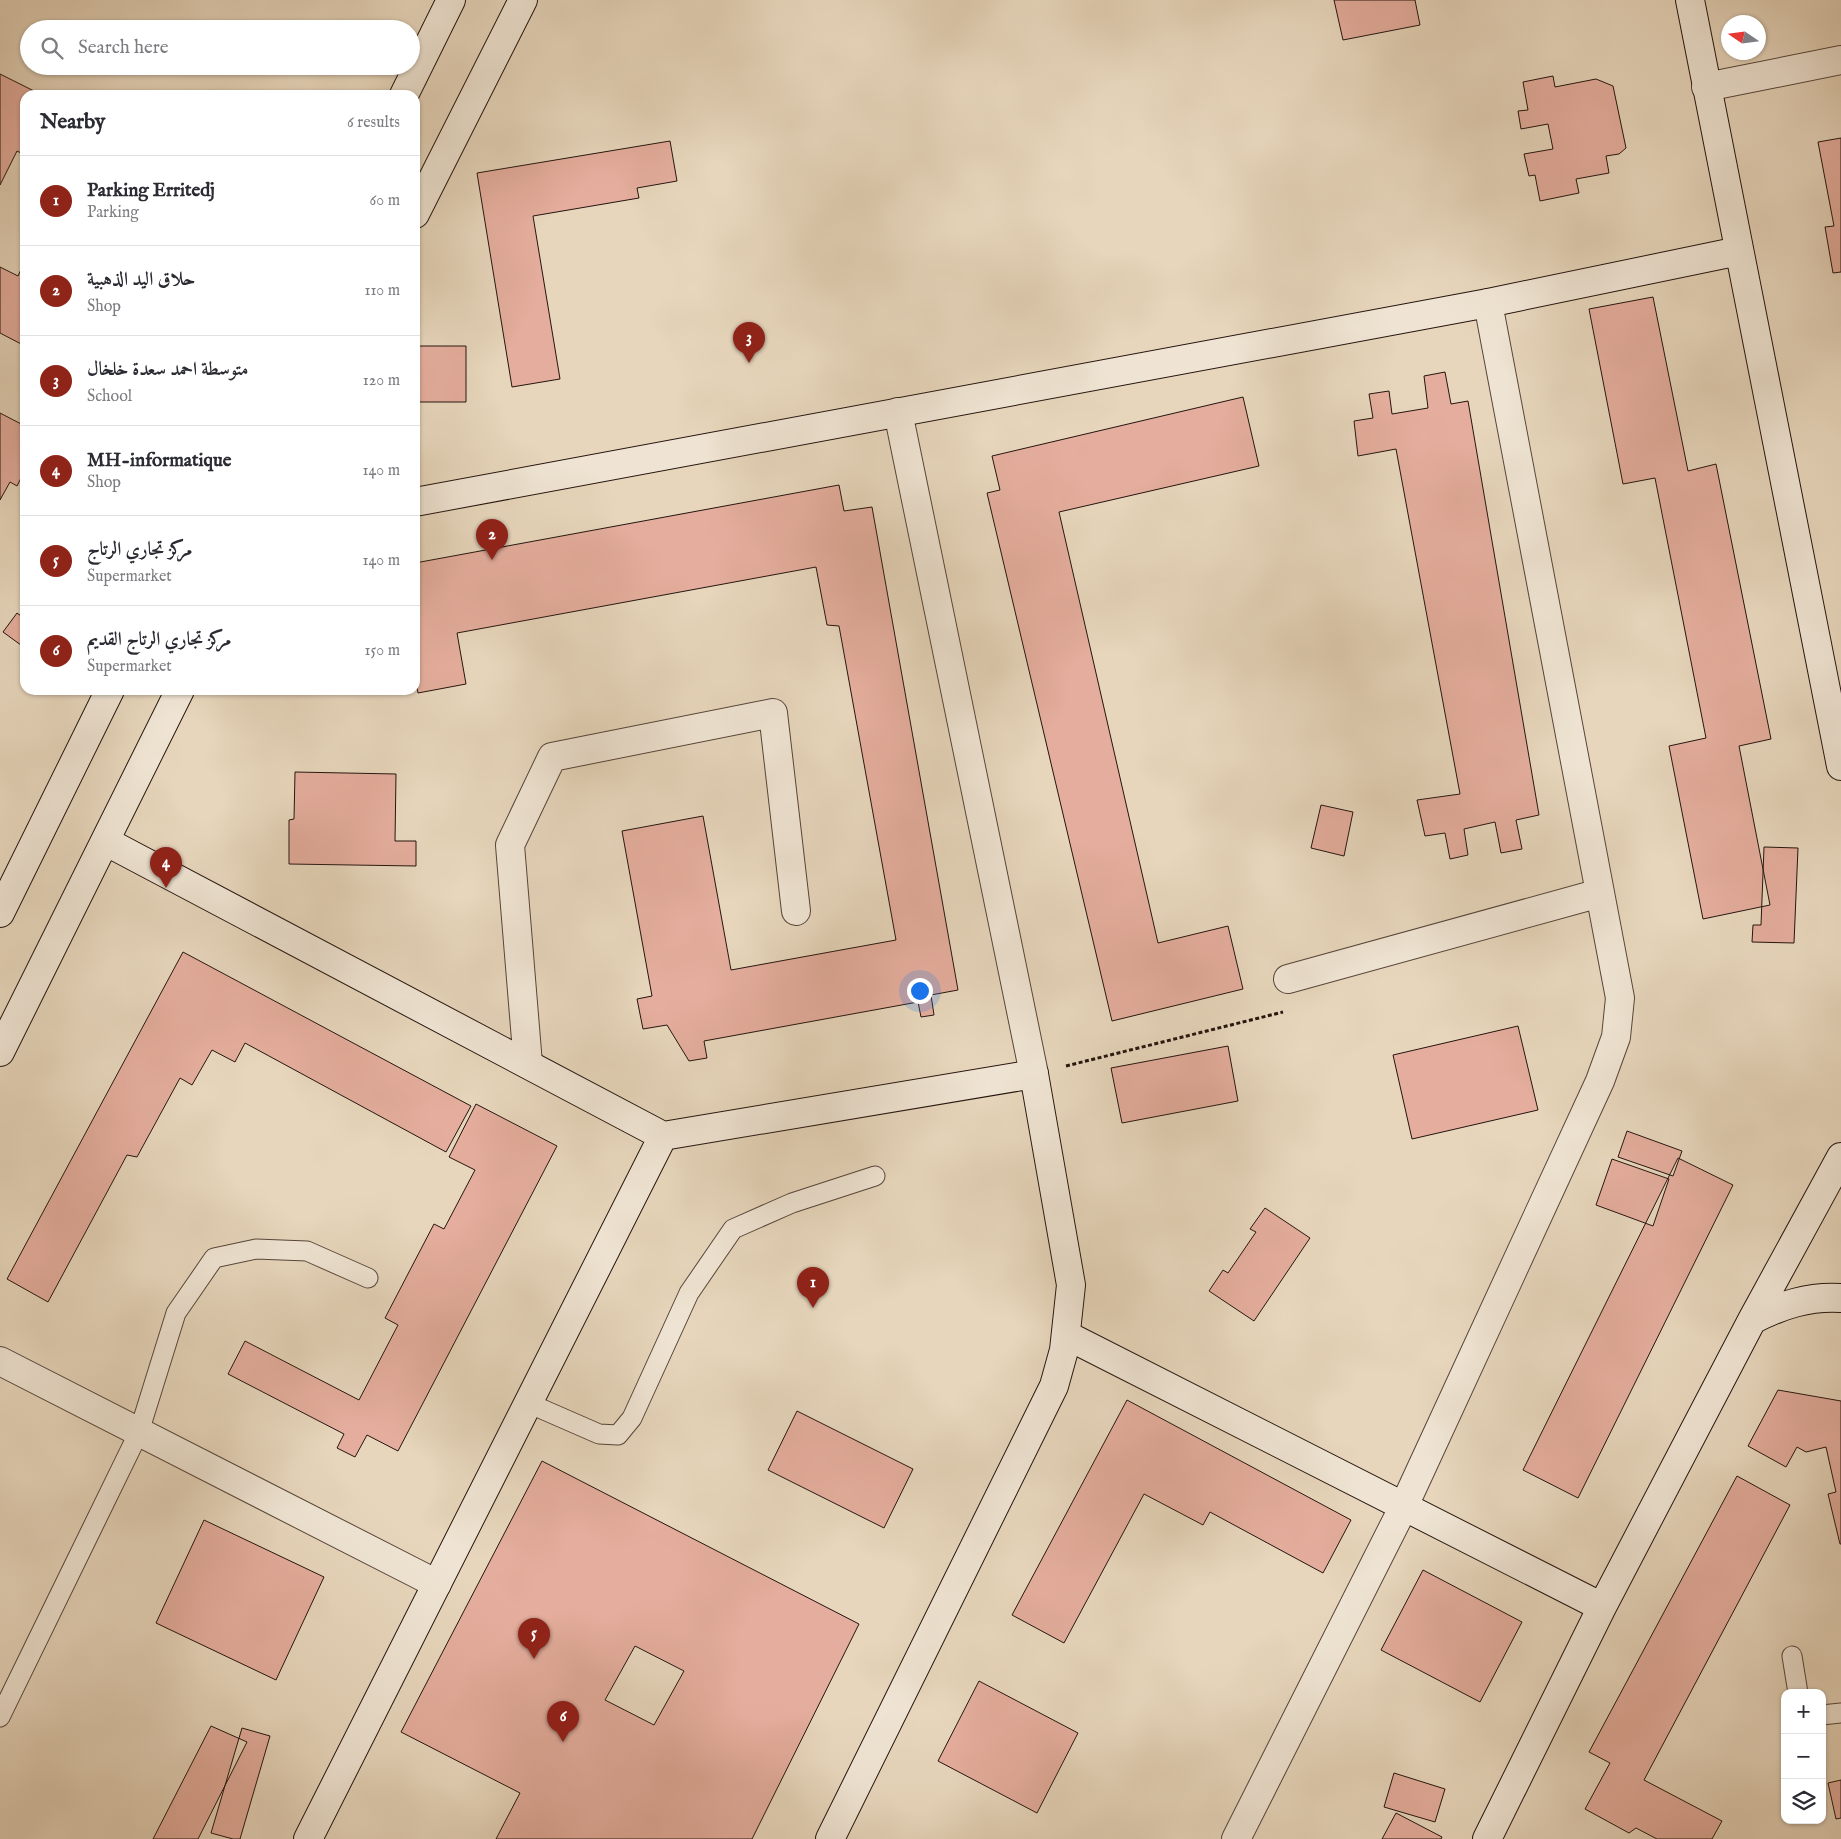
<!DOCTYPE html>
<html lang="en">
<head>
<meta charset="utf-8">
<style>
  :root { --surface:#fff; --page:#f7f7f7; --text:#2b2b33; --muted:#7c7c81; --line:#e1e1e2; --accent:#8f2418 }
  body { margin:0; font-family:"IM FELL English",Amiri,serif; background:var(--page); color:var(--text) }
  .controls { position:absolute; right:15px; bottom:15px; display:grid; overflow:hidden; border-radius:10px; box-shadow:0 1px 4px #0004 }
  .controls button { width:45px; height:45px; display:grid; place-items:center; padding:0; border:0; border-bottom:1px solid var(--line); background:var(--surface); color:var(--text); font:25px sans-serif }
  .compass { position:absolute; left:1721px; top:15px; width:45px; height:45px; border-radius:50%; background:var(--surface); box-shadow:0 1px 4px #0004; rotate:283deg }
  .you { position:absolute; left:919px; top:990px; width:18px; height:18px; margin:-12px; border:4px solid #fff; border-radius:50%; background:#1a73e8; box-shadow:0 0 0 8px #1a73e833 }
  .badge { display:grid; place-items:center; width:32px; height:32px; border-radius:50%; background:var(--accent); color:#fff; font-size:16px; font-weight:700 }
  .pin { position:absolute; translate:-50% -41px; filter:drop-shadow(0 1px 2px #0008) }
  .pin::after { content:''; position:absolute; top:26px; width:18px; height:15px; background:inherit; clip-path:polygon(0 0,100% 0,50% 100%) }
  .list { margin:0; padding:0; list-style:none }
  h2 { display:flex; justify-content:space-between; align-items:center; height:65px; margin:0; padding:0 20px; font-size:21px }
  h2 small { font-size:16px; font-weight:400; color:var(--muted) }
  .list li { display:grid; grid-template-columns:32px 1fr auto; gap:15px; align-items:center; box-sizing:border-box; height:90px; padding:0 20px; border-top:1px solid var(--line) }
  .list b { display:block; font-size:19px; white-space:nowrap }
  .list p { margin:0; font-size:16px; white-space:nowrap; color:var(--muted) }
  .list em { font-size:16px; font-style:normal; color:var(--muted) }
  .icon { flex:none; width:28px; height:28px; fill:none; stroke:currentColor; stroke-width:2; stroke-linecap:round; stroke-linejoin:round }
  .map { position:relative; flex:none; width:1841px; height:1839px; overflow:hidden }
  .search { position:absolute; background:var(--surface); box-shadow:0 1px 4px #0004; left:20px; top:20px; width:400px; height:55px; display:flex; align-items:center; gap:12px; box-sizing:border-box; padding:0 18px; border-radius:28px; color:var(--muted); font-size:19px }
  .panel { position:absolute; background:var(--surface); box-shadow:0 1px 4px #0004; left:20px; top:90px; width:400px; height:605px; border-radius:15px }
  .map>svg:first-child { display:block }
  .building { fill:#e4ad9d; stroke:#25150f; fill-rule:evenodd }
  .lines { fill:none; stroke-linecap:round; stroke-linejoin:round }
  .lane-casing { stroke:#56453a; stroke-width:21 }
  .street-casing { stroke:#56453a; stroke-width:30 }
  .secondary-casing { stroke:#25150f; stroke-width:30 }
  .path { stroke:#25150f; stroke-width:3; stroke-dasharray:4 2.5; stroke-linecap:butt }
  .lane { stroke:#efe4d3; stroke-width:19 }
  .street { stroke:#efe4d3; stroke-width:28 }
  .secondary { stroke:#efe4d3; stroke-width:28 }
</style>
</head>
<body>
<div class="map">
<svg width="1841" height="1839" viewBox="0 0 1841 1839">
  <rect width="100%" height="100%" fill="#e7d6bc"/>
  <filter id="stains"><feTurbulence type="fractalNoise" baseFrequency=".004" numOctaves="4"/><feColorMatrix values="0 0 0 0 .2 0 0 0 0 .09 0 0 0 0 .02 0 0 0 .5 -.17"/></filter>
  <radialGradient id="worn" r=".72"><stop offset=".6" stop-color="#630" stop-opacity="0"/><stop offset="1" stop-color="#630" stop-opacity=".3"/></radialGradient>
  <path class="building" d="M1334,0H1415L1420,25L1343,40Z
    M0,74L42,95H25V155L17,151L0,185Z
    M1553,76L1555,87L1596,79L1613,86L1626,148L1619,154L1606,156L1609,173L1576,179L1579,193L1540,201L1535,175L1529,176L1524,154L1553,149L1548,124L1521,129L1518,111L1528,110L1523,82Z
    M1841,138V272L1833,273L1825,227L1834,226L1818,142Z
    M670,141L677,181L637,188L639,198L533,216L560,379L512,387L477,173Z
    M25,261V346L0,333V267L18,276Z
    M1653,297L1688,471L1716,464L1771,739L1739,746L1770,905L1703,919L1669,746L1706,738L1655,478L1623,484L1589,309Z
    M415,346H466V402H415Z
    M1445,372L1451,404L1468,401L1539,815L1516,820L1522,849L1501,853L1495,822L1464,829L1468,855L1450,859L1445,833L1425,836L1417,800L1460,794L1396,449L1358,456L1354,421L1373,418L1369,394L1389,391L1392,414L1428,408L1424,376Z
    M1243,397L1259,466L1059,512L1158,943L1228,926L1243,989L1112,1021L987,493L1000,490L992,456Z
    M0,413L25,426V470L17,486L10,482L0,500Z
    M839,485L844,511L872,507L958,990L931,995L934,1015L921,1017L918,1002L704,1041L707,1058L689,1061L667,1025L643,1029L637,999L652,996L622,831L703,816L731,970L896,940L839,626L827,625L816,567L457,633L466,684L418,693L415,679V563Z
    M17,613L25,619V648L3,632Z
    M295,772L396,774L395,841H416V866L289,864V820L294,819Z
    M1321,805L1353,812L1344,856L1311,848Z
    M1764,847L1798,848L1794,943L1752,942L1753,925H1761Z
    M183,952L471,1106L446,1152L245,1043L235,1062L212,1050L192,1085L180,1078L137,1157L127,1155L48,1302L7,1279Z
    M1518,1026L1538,1110L1412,1139L1393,1055Z
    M1228,1046L1238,1101L1122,1123L1111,1068Z
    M476,1104L557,1146L398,1451L367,1435L355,1457L337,1448L344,1434L228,1374L245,1341L359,1400L398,1325L385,1318L434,1224L444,1229L475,1170L449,1157Z
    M1627,1131L1682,1151L1673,1176L1618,1157Z
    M1678,1158L1733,1185L1578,1498L1523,1470Z
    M1612,1159L1669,1179L1653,1226L1596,1205Z
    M1265,1208L1310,1238L1254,1321L1209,1291L1223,1270L1228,1273L1256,1232L1250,1229Z
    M1778,1390L1841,1401V1544H1840L1828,1494L1836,1492L1826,1447L1806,1452L1797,1447L1786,1467L1748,1446Z
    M1127,1400L1351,1520L1323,1573L1210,1512L1203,1525L1144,1494L1064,1643L1012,1615Z
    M797,1411L913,1469L884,1528L768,1470Z
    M542,1461L859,1624L752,1839H496L520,1793L401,1732ZM635,1646L684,1671L654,1725L605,1700Z
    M1737,1476L1790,1505L1644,1780L1722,1821L1712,1839H1657L1636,1828L1629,1833L1585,1809L1610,1763L1589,1752Z
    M204,1520L324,1577L276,1680L156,1623Z
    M1423,1570L1522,1622L1480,1702L1381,1650Z
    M979,1681L1078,1733L1037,1813L938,1761Z
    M211,1726L247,1742L198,1839H153Z
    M242,1728L270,1736L240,1839H233L211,1833Z
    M1394,1773L1445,1789L1435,1822L1384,1807Z
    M1841,1780V1818L1836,1819L1828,1783Z
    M1396,1813L1442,1837L1441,1839H1382Z"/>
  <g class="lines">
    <g class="lane-casing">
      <path id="lane" d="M528,1403L599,1434L618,1435L632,1418L689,1293L733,1229L792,1203L875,1176
        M1792,1656L1798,1693
        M1822,1715L1841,1713
        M0,1717L139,1432L176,1313L214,1258L256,1249L307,1251L368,1278"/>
    </g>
    <g class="street-casing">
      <path id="street" d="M1706,87L1841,60
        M898,412L1034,1074
        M1288,979L1600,893
        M528,1064L510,845L552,757L773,713L796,911
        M0,1361L437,1584
        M1236,1839L1404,1506L1600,1081L1616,1037L1620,998L1488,303"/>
    </g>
    <g class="secondary-casing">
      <path id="secondary" d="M1690,0L1841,766
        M404,95L451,0
        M415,214L523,0
        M415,502L1488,303L1739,251
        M105,841L663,1136L1034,1074L1071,1285L1064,1350L1054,1386L830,1839
        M0,913L110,690
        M0,1052L180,690
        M1752,1320C1781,1305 1809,1296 1841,1298
        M1066,1335L1602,1607
        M308,1839L663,1136
        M1487,1839L1602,1607L1752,1320L1841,1157"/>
    </g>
    <path class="path" d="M1066,1066L1283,1012"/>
    <use href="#lane" class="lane"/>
    <use href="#street" class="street"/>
    <use href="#secondary" class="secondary"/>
  </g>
  <rect width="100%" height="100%" filter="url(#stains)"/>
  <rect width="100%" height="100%" fill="url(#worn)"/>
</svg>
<div class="controls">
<button>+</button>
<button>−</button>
<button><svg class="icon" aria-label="layers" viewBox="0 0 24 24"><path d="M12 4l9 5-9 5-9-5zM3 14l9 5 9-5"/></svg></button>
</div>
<svg class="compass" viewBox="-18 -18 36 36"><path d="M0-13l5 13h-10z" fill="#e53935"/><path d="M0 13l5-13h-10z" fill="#7c7c81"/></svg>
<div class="you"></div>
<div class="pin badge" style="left:813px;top:1308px">1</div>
<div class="pin badge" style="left:492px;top:560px">2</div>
<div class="pin badge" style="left:749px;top:363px">3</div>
<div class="pin badge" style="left:166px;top:888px">4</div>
<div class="pin badge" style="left:534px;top:1659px">5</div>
<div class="pin badge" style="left:563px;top:1742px">6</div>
<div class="search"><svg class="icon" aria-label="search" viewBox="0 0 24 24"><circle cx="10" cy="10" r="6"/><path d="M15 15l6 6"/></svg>Search here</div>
<section class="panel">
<h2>Nearby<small>6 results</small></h2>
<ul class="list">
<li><span class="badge">1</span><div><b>Parking Erritedj</b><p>Parking</p></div><em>60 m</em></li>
<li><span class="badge">2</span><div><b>حلاق اليد الذهبية</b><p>Shop</p></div><em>110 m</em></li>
<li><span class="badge">3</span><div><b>متوسطة احمد سعدة خلخال</b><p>School</p></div><em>120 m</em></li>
<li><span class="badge">4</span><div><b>MH-informatique</b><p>Shop</p></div><em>140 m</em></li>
<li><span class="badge">5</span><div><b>مركز تجاري الرتاج</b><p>Supermarket</p></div><em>140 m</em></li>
<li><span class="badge">6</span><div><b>مركز تجاري الرتاج القديم</b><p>Supermarket</p></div><em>150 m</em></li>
</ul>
</section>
</div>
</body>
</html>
